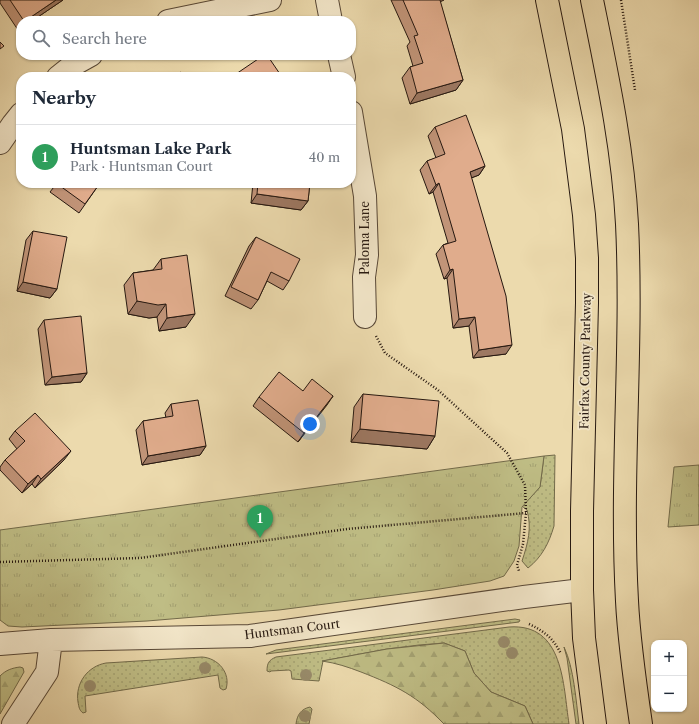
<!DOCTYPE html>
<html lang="en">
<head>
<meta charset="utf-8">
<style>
  :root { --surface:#fff; --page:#f6f6f7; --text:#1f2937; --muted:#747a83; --line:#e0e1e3; --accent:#d93025 }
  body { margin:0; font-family:"Libre Caslon Text",serif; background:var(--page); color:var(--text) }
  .controls { position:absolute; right:12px; bottom:12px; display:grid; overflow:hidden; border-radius:8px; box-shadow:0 1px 3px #0004 }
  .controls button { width:36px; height:36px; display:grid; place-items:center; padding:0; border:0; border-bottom:1px solid var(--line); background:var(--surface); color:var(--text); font:20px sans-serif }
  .you { position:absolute; left:310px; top:424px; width:14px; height:14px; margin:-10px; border:3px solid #fff; border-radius:50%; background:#1a73e8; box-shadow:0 0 0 6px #1a73e833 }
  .badge { display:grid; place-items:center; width:26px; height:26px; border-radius:50%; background:var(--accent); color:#fff; font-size:13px; font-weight:700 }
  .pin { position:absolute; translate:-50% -33px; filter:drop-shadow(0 1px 2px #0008) }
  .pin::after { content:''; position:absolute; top:21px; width:14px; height:12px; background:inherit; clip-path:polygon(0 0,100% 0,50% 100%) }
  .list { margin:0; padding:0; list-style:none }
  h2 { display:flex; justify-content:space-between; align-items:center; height:52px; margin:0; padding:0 16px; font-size:17px }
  h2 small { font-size:13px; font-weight:400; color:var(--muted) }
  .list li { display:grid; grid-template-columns:26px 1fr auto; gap:12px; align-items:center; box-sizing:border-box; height:64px; padding:0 16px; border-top:1px solid var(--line) }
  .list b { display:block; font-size:15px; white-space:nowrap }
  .list p { margin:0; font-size:13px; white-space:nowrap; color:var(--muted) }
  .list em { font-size:13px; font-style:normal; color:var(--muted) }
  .icon { flex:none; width:22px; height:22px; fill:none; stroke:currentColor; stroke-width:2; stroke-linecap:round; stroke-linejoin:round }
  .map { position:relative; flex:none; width:699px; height:724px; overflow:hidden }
  .search { position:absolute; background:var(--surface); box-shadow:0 1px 3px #0004; left:16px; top:16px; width:340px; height:44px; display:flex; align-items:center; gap:10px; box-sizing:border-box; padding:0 14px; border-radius:16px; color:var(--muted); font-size:15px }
  .panel { position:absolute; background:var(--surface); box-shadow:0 1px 3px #0004; left:16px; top:72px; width:340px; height:116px; border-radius:16px }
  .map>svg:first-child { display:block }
  .grass { fill:url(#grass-dots); stroke:#726a4a }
  .forest { fill:url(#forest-firs); stroke:#726a4a }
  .park { fill:url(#park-tufts); stroke:#726a4a }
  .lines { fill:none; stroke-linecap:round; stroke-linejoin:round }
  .minor-casing { stroke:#584837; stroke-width:24 }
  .highway-casing { stroke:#261810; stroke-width:24 }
  .path { stroke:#261810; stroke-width:2.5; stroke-dasharray:1 2; stroke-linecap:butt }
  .minor { stroke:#f3e7ca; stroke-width:22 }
  .highway { stroke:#ecdaad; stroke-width:22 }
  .tree { fill:#988b6a }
  .wall { fill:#c19478; stroke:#261810 }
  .shaded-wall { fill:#9d7862; stroke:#261810 }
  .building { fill:#e0ac8c; stroke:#261810 }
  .labels { text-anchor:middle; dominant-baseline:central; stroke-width:3.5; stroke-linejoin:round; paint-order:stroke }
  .street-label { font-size:12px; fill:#261810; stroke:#f3e7ca }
</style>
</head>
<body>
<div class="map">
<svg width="699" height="724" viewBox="0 0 699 724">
  <defs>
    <pattern id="grass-dots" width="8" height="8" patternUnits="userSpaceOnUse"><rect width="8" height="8" fill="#bfbd85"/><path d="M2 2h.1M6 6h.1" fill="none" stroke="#a4a272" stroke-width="1.8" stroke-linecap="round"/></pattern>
    <pattern id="forest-firs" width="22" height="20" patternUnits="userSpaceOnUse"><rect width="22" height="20" fill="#bfbd85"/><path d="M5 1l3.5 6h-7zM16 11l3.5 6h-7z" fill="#a4a272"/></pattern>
    <pattern id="park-tufts" width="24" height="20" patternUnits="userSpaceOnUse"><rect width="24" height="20" fill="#bfbd85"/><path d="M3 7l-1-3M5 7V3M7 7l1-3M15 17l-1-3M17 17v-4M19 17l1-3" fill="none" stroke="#a4a272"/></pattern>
  </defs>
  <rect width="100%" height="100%" fill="#ecdaad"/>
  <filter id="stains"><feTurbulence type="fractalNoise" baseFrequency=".005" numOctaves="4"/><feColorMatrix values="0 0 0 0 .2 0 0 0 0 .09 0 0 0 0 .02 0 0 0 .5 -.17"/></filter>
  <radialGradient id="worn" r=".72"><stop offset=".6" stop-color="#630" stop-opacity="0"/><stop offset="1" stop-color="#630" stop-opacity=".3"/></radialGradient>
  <path class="grass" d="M555,455L554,526C549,543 542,557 528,568L522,561C528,543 532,528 527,510L522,506L540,487L544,456Z
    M515,619L520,620L519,622L266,654L276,650Z
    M509,627C564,623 563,685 569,724H533L525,706L491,692L474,673L465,651L444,643L419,645L387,649L323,661L319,681L292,679L291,671L289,670L271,671L270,672L267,671C267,663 269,660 276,657Z
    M564,647C574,668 576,701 579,724H576L567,658Z
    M202,657C218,658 231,673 226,689L223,690L220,688L218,675L85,696L86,712L83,713C79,710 79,707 78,702C75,683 88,666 106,663Z
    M310,707L312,709L309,724H296C297,715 301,709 310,707Z"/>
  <path class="forest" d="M444,643L465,651L474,673L491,692L525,706L533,724H444C417,696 397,686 361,672C348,667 336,663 322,661L387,649Z
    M20,667L23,668L24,672L0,714V676C6,670 12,668 20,667Z"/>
  <path class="park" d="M544,456L540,487L522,507L519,546L514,561L504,576L490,581L433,590L279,610L147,621L22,627L8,626L0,620V530Z
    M699,465V525L668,527L674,467Z"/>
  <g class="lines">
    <g class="minor-casing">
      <path id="minor" d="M327,0L331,21
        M168,21L270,0
        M339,55L344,77
        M58,77L73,65L91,55
        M351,112L365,196L367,255L364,277L365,317
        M0,143L13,124L21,114
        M0,644L51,640L250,636L524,597L582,590
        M13,724L47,672L51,640"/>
    </g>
    <g class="highway-casing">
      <path id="highway" d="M547,0L573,129L584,215L587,258V303L582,511V590L584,638L595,724
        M592,0C607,74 623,148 627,224C633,349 620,475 627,601C629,642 635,683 641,724"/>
    </g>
    <path class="path" d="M621,0L635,90
      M376,336L385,353L438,390L507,453L525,485L526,513L523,544L517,565L519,571
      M0,562L140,558L347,529L526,513
      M529,624C544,631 554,639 561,654"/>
    <use href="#minor" class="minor"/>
    <use href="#highway" class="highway"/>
  </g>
  <g class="tree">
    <circle cx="504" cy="642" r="6"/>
    <circle cx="512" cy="653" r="6"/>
    <circle cx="205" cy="668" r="6"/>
    <circle cx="306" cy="675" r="6"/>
    <circle cx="90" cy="686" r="6"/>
    <circle cx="305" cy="716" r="6"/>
  </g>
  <path class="wall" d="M0,0H63L32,21H21V29L18,30L0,3Z
    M391,0H444L440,2L463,80L456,90L410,104L402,78L410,67L413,66L407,46L410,42Z
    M435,127L485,166L479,175L471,178L506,354L473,358L469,326L453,328L447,278L444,279L436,254L443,245L448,243L433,192L429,194L420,170L427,161L436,158L428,136Z
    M57,183H100L79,213L50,192Z
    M253,183H310L308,201L301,210L251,203Z
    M33,231L57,289L50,298L17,291L26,240Z
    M256,237L289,281L283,290L267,281L258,300L251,309L225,296L249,246Z
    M161,259L186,327L159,331L157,317L149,318L128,314L124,285L133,273L153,270Z
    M44,320L87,373L81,382L45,385L38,329Z
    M303,391L333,396L298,442L253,406L259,397Z
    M363,394L435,436L427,449L351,442L354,407Z
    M171,404L206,446L200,455L142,465L136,430L143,421L166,418L165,413Z
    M15,431L64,460L35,488L32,484L22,493L0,470V467L5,460L17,449L9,439Z"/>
  <path class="shaded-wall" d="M56,0H63L32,21H25Z
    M463,80L456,90L410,104L417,93Z
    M485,166L479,175L463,181L470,172Z
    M439,183L433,192L429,194L436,185Z
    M257,194L308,201L301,210L251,203Z
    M453,269L447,278L444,279L450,270Z
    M23,282L57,289L50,298L17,291Z
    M137,301L166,304L157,317L149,318L128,314Z
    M195,314L186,327L159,331L167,318Z
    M475,317L469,326L453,328L459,319Z
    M512,345L506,354L473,358L479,350Z
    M87,373L81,382L45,385L52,377Z
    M333,396L327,405L298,442L304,433Z
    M360,429L435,436L427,449L351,442Z
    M206,446L200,455L142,465L148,456Z
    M71,451L64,460L35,488L41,479Z
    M38,475L32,484L22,493L28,484Z"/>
  <path class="building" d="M10,0H56L25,21H24Z
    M403,0H440L463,80L417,93L410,67L423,63L414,36L418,35Z
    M0,42L4,46L0,49Z
    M264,55H267L282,77H233V76Z
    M181,72L184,77H173Z
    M466,115L485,166L470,172L506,296L512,345L479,350L475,317L459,319L453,269L450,270L443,245L456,241L439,183L436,185L427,161L445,154L435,127Z
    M56,183H100L85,204Z
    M258,183H310L308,201L257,194Z
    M33,231L67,237L57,289L23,282Z
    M256,237L300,259L289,281L271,272L258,300L231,287Z
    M187,255L195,314L167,318L166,304L158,305L137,301L133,273L162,269L161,259Z
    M81,316L87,373L52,377L44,320Z
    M279,372L303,391L312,379L333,396L304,433L259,397Z
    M363,394L439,401L435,436L360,429Z
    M198,400L206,446L148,456L143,421L173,416L171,404Z
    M35,413L71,451L41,479L38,475L28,484L5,460L25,441L15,431Z"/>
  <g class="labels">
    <g class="street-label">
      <text transform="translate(364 238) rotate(-90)">Paloma Lane</text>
      <text transform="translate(585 361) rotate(-89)">Fairfax County Parkway</text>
      <text transform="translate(292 629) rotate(-7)">Huntsman Court</text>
    </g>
  </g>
  <rect width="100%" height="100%" filter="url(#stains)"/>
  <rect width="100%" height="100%" fill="url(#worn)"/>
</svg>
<div class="controls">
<button>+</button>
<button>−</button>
</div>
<div class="you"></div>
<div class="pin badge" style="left:260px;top:538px;background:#2e9e5b">1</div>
<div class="search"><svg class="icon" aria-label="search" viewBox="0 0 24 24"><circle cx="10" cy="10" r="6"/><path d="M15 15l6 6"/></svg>Search here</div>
<section class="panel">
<h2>Nearby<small></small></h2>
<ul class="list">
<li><span class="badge" style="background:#2e9e5b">1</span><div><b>Huntsman Lake Park</b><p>Park · Huntsman Court</p></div><em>40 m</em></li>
</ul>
</section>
</div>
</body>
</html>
